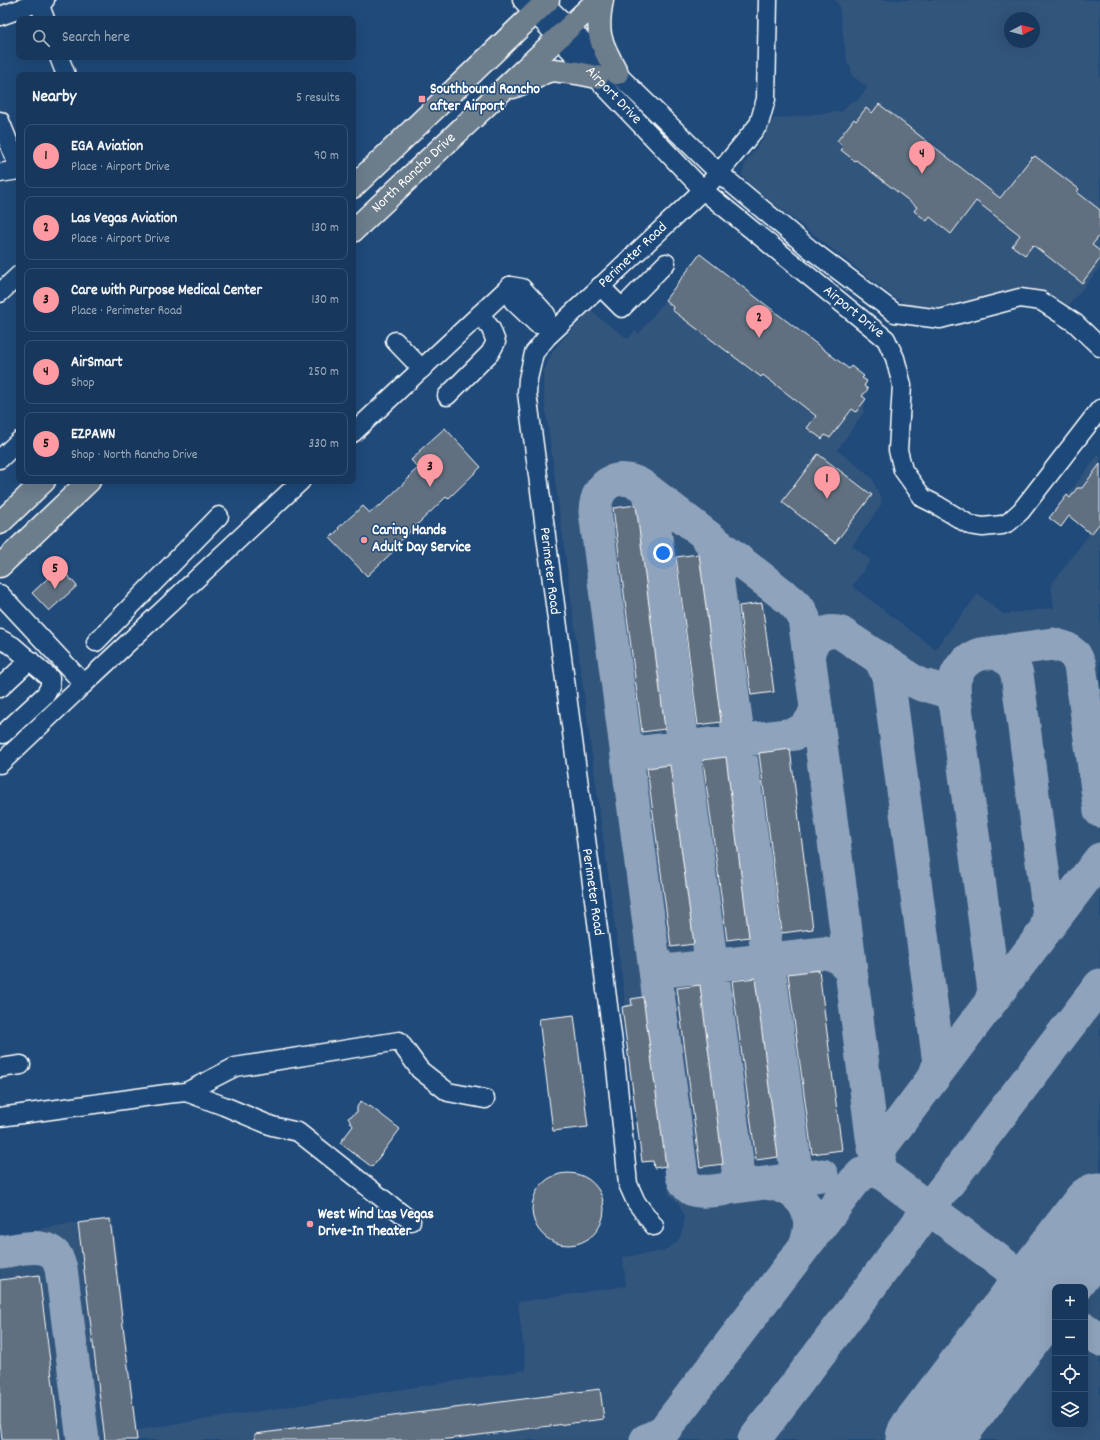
<!DOCTYPE html>
<html lang="en">
<head>
<meta charset="utf-8">
<style>
  :root { --surface:#17385c; --page:#203f62; --text:#f1f3f6; --muted:#9eacbb; --line:#365272; --accent:#ff9aa2 }
  body { margin:0; font-family:Dekko,sans-serif; background:var(--page); color:var(--text) }
  .controls { position:absolute; right:12px; bottom:12px; display:grid; overflow:hidden; border-radius:8px; box-shadow:0 4px 16px #0002 }
  .controls button { width:36px; height:36px; display:grid; place-items:center; padding:0; border:0; border-bottom:1px solid var(--line); background:var(--surface); color:var(--text); font:20px sans-serif }
  .compass { position:absolute; left:1004px; top:12px; width:36px; height:36px; border-radius:50%; background:var(--surface); box-shadow:0 4px 16px #0002; rotate:83deg }
  .you { position:absolute; left:663px; top:553px; width:14px; height:14px; margin:-10px; border:3px solid #fff; border-radius:50%; background:#1a73e8; box-shadow:0 0 0 6px #1a73e833 }
  .badge { display:grid; place-items:center; width:26px; height:26px; border-radius:50%; background:var(--accent); color:#111; font-size:13px; font-weight:700 }
  .pin { position:absolute; translate:-50% -33px; filter:drop-shadow(0 1px 2px #0008) }
  .pin::after { content:''; position:absolute; top:21px; width:14px; height:12px; background:inherit; clip-path:polygon(0 0,100% 0,50% 100%) }
  .list { margin:0; padding:0; list-style:none }
  h2 { display:flex; justify-content:space-between; align-items:center; height:52px; margin:0; padding:0 16px; font-size:17px }
  h2 small { font-size:13px; font-weight:400; color:var(--muted) }
  .list li { display:grid; grid-template-columns:26px 1fr auto; gap:12px; align-items:center; box-sizing:border-box; height:64px; margin:0 8px 8px; padding:0 8px; border:1px solid var(--line); border-radius:8px }
  .list b { display:block; font-size:15px; white-space:nowrap }
  .list p { margin:0; font-size:13px; white-space:nowrap; color:var(--muted) }
  .list em { font-size:13px; font-style:normal; color:var(--muted) }
  .icon { flex:none; width:22px; height:22px; fill:none; stroke:currentColor; stroke-width:2; stroke-linecap:round; stroke-linejoin:round }
  .map { position:relative; flex:none; width:1100px; height:1440px; overflow:hidden }
  .search { position:absolute; background:var(--surface); box-shadow:0 4px 16px #0002; left:16px; top:16px; width:340px; height:44px; display:flex; align-items:center; gap:10px; box-sizing:border-box; padding:0 14px; border-radius:8px; color:var(--muted); font-size:15px }
  .panel { position:absolute; background:var(--surface); box-shadow:0 4px 16px #0002; left:16px; top:72px; width:340px; height:412px; border-radius:8px }
  .map>svg:first-child { display:block }
  .built { fill:#33557c; fill-rule:evenodd }
  .lines { fill:none; stroke-linecap:round; stroke-linejoin:round }
  .taxiway { stroke:#8fa4bc; stroke-width:33 }
  .runway { stroke:#8fa4bc; stroke-width:83 }
  .building { fill:#616f80; stroke:#fff }
  .minor-casing { stroke:#fff; stroke-width:21 }
  .major-casing { stroke:#fff; stroke-width:25 }
  .minor { stroke:#1f4a7a; stroke-width:18 }
  .major { stroke:#6c7d8c; stroke-width:22 }
  .poi-dot { fill:#ff9aa2; stroke:#1f4a7a; stroke-width:1.5 }
  .labels { text-anchor:middle; dominant-baseline:central; stroke-width:3; stroke-linejoin:round; paint-order:stroke }
  .poi-label { font-size:15px; font-weight:bold; fill:#fff; stroke:#1f4a7a; text-anchor:start }
  .street-label { font-size:15px; fill:#fff; stroke:#1f4a7a }
</style>
</head>
<body>
<div class="map">
<svg width="1100" height="1440" viewBox="0 0 1100 1440">
  <rect width="100%" height="100%" fill="#1f4a7a"/>
  <filter id="ink" filterUnits="userSpaceOnUse"><feTurbulence type="fractalNoise" baseFrequency=".025" numOctaves="2"/><feDisplacementMap in="SourceGraphic" scale="8" xChannelSelector="R" yChannelSelector="G"/><feConvolveMatrix kernelMatrix="1 2 1 2 8 2 1 2 1" color-interpolation-filters="sRGB"/></filter>
  <g filter="url(#ink)">
    <path class="built" d="M835,0H1100V268L1069,305L1041,290L1019,288L955,308L935,311L916,308L895,298L749,184L742,175L745,163L763,139L773,119L843,111L851,101H857L868,87L852,76L851,67L847,63L839,5ZM1010,18H1034V42H1010Z
      M700,254L849,369L851,366L864,376L867,381L864,412L837,450L872,478L882,501L880,507L852,546L871,560L852,586L935,649L978,594L1003,614L1054,608L1051,585L1090,533L1069,517L1061,527L1049,518L1100,453V1440H0V1238L33,1233V1230L112,1217L137,1430L526,1370L518,1302L626,1286L623,1257L664,1251L676,1243L680,1237L684,1224V1215L678,1202L669,1195L644,1006L626,1008L544,397L543,384L544,371L553,351L563,339L584,318L589,309L602,320L628,339L635,331L639,334ZM1055,1287H1085V1425H1055Z"/>
    <g class="lines">
      <path class="taxiway" d="M644,487L648,494L653,514L738,1169C738,1176 736,1185 729,1188C721,1191 697,1193 691,1189C686,1186 684,1182 682,1176L595,512C596,481 620,471 644,487L790,600L800,610L804,618L845,923L872,1137C875,1150 875,1164 884,1175L1013,1271C1026,1274 1039,1274 1051,1267C1056,1264 1061,1260 1067,1257
        M704,534L712,544L714,554L795,1163C796,1171 802,1177 811,1177
        M809,651C814,637 826,628 841,633L915,682C918,683 922,686 927,686C941,690 951,690 956,707L994,991L990,1003L884,1143C879,1151 877,1161 882,1170
        M988,653L1053,644L1066,648L1075,655L1080,665L1100,811
        M875,655L881,661L888,676L939,1063L934,1077
        M956,707C955,698 953,687 955,679C964,649 1006,642 1017,674L1049,915L1045,931
        M626,741L632,750L643,752L795,734C808,727 812,721 816,708
        M654,957C659,967 663,970 674,970L824,953C836,954 844,960 850,971
        M990,1003L1100,859
        M764,1183C800,1186 820,1213 804,1247
        M729,1188L822,1175
        M0,1252C17,1250 43,1241 56,1256C58,1259 59,1264 61,1268L83,1440
        M1009,1268C1021,1290 1019,1304 1014,1327
        M1019,1320C1031,1313 1041,1309 1055,1311
        M1085,1329L1100,1340
        M646,1440L657,1435L665,1429L854,1182L862,1174L874,1170
        M754,1440L907,1238L929,1208L950,1181L1100,985"/>
      <path class="runway" d="M927,1440L1100,1214"/>
    </g>
    <path class="building" d="M879,104L1000,198L1032,157L1033,158L1035,156L1079,189L1077,192L1100,210V235L1092,245L1100,251V259L1082,283L1033,245L1025,255L1012,246L1020,235L976,201L951,234L930,217L927,221L914,211L917,207L856,160L855,161L841,150L844,147L837,141L854,119L856,121L866,108L872,113Z
      M700,254L849,369L851,366L864,376L862,378L867,381L864,386L868,389L862,396L866,399L856,412L852,409L830,438L825,435L822,439L807,428L816,416L763,375L761,377L672,310L673,307L665,300Z
      M445,428L481,467L448,499L446,497L398,543L400,545L367,576L330,538L339,529L338,528L363,506L370,513L379,505L380,506L410,477L409,476L418,468L411,460L420,452L419,451Z
      M818,454L872,495L835,543L782,502Z
      M1100,464V523L1091,534L1069,516L1061,527L1049,518L1067,495L1070,498L1077,488H1082Z
      M636,505L665,729L642,732L613,508Z
      M699,554L721,722L698,725L676,557Z
      M60,567L77,586L49,611L32,593Z
      M762,603L774,692L751,695L739,606Z
      M790,749L813,929L782,933L759,753Z
      M726,757L749,937L727,940L703,760Z
      M670,765L694,944L671,947L647,768Z
      M819,970L842,1150L812,1154L788,974Z
      M755,978L778,1157L756,1160L732,981Z
      M700,985L723,1164L700,1167L677,988Z
      M643,997L666,1166L654,1168L653,1161L642,1162L622,1007L632,1005L631,999Z
      M574,1015L588,1127L553,1131L539,1019Z
      M361,1101L369,1107L370,1106L400,1129L372,1167L340,1143L353,1126L348,1118L357,1112V1107Z
      M532 1209a36 36 0 1 1 72 0a36 36 0 1 1-72 0Z
      M110,1219L124,1334L137,1440H105L93,1343L78,1223Z
      M39,1275L60,1440H2L0,1421V1280Z
      M600,1389L604,1419L440,1440H255V1434Z"/>
    <g class="lines">
      <g class="minor-casing">
        <g id="minor">
          <path id="s1" d="M522,0L703,190L886,339L895,358L902,385L898,450L903,470L923,498L937,505L970,525L983,527L1002,525L1009,522L1021,511L1100,409"/>
          <path d="M541,0L719,173L810,249L895,313L940,319L1020,298L1041,301L1075,323L1100,347"/>
          <path d="M39,3L45,19"/>
          <path d="M0,16L45,0"/>
          <path d="M59,57L66,75"/>
          <path d="M0,121L19,168"/>
          <path d="M0,173L19,170"/>
          <path d="M510,286L522,288L546,314V324L552,331"/>
          <path d="M510,286L513,301L537,324H546"/>
          <path d="M600,286L622,308L666,263"/>
          <path d="M0,293L19,275"/>
          <path d="M395,341L422,369"/>
          <path d="M447,396L490,353L496,342L491,329L480,314"/>
          <path d="M353,433L510,286"/>
          <path d="M0,459L19,441"/>
          <path d="M0,594L84,684L0,764"/>
          <path d="M0,639L13,646L50,678V686L46,694L3,734"/>
          <path d="M96,642L219,516"/>
          <path d="M84,684L301,481"/>
          <path d="M0,688L30,660"/>
          <path d="M0,1068L21,1065"/>
          <path d="M186,1092L235,1067L399,1041L420,1070L448,1092L485,1099"/>
          <path d="M0,1117L166,1094L186,1092L224,1106L272,1126L298,1132L411,1221"/>
          <path id="s2" d="M654,1226L636,1202L628,1184L615,1058L530,415L527,393L528,379L534,353L547,337L703,190L719,173L759,124L766,99L768,0"/>
        </g>
      </g>
      <g class="major-casing">
        <g id="major">
          <path d="M602,0C595,35 601,43 617,73"/>
          <path d="M513,87L533,79L545,72L553,70L577,73L597,77"/>
          <path d="M353,187L548,0"/>
          <path id="s3" d="M353,231L598,0"/>
          <path d="M0,523L44,481"/>
          <path d="M0,566L89,481"/>
        </g>
      </g>
      <use href="#minor" class="minor"/>
      <use href="#major" class="major"/>
    </g>
  </g>
  <g class="poi-dot">
    <rect x="418" y="95" width="8" height="8" rx="2"/>
    <circle cx="364" cy="540" r="4"/>
    <circle cx="310" cy="1224" r="4"/>
  </g>
  <g class="labels">
    <g class="poi-label">
      <text x="430" y="90">Southbound Rancho<tspan x="430" dy="17">after Airport</tspan></text>
      <text x="372" y="531">Caring Hands<tspan x="372" dy="17">Adult Day Service</tspan></text>
      <text x="318" y="1215">West Wind Las Vegas<tspan x="318" dy="17">Drive-In Theater</tspan></text>
    </g>
    <g class="street-label">
      <text stroke="none"><textPath href="#s1" startOffset="132">Airport Drive</textPath></text>
      <text stroke="none"><textPath href="#s3" startOffset="84">North Rancho Drive</textPath></text>
      <text stroke="none"><textPath href="#s2" startOffset="1027">Perimeter Road</textPath></text>
      <text stroke="none"><textPath href="#s1" startOffset="456">Airport Drive</textPath></text>
      <text transform="translate(549 571) rotate(83)">Perimeter Road</text>
      <text transform="translate(592 892) rotate(82)">Perimeter Road</text>
    </g>
  </g>
</svg>
<div class="controls">
<button>+</button>
<button>−</button>
<button><svg class="icon" aria-label="locate" viewBox="0 0 24 24"><circle cx="12" cy="12" r="6"/><path d="M12 2v4M12 18v4M2 12h4M18 12h4"/></svg></button>
<button><svg class="icon" aria-label="layers" viewBox="0 0 24 24"><path d="M12 4l9 5-9 5-9-5zM3 14l9 5 9-5"/></svg></button>
</div>
<svg class="compass" viewBox="-18 -18 36 36"><path d="M0-13l5 13h-10z" fill="#e53935"/><path d="M0 13l5-13h-10z" fill="#9eacbb"/></svg>
<div class="you"></div>
<div class="pin badge" style="left:827px;top:499px">1</div>
<div class="pin badge" style="left:759px;top:338px">2</div>
<div class="pin badge" style="left:430px;top:487px">3</div>
<div class="pin badge" style="left:922px;top:174px">4</div>
<div class="pin badge" style="left:55px;top:589px">5</div>
<div class="search"><svg class="icon" aria-label="search" viewBox="0 0 24 24"><circle cx="10" cy="10" r="6"/><path d="M15 15l6 6"/></svg>Search here</div>
<section class="panel">
<h2>Nearby<small>5 results</small></h2>
<ul class="list">
<li><span class="badge">1</span><div><b>EGA Aviation</b><p>Place · Airport Drive</p></div><em>90 m</em></li>
<li><span class="badge">2</span><div><b>Las Vegas Aviation</b><p>Place · Airport Drive</p></div><em>130 m</em></li>
<li><span class="badge">3</span><div><b>Care with Purpose Medical Center</b><p>Place · Perimeter Road</p></div><em>130 m</em></li>
<li><span class="badge">4</span><div><b>AirSmart</b><p>Shop</p></div><em>250 m</em></li>
<li><span class="badge">5</span><div><b>EZPAWN</b><p>Shop · North Rancho Drive</p></div><em>330 m</em></li>
</ul>
</section>
</div>
</body>
</html>
